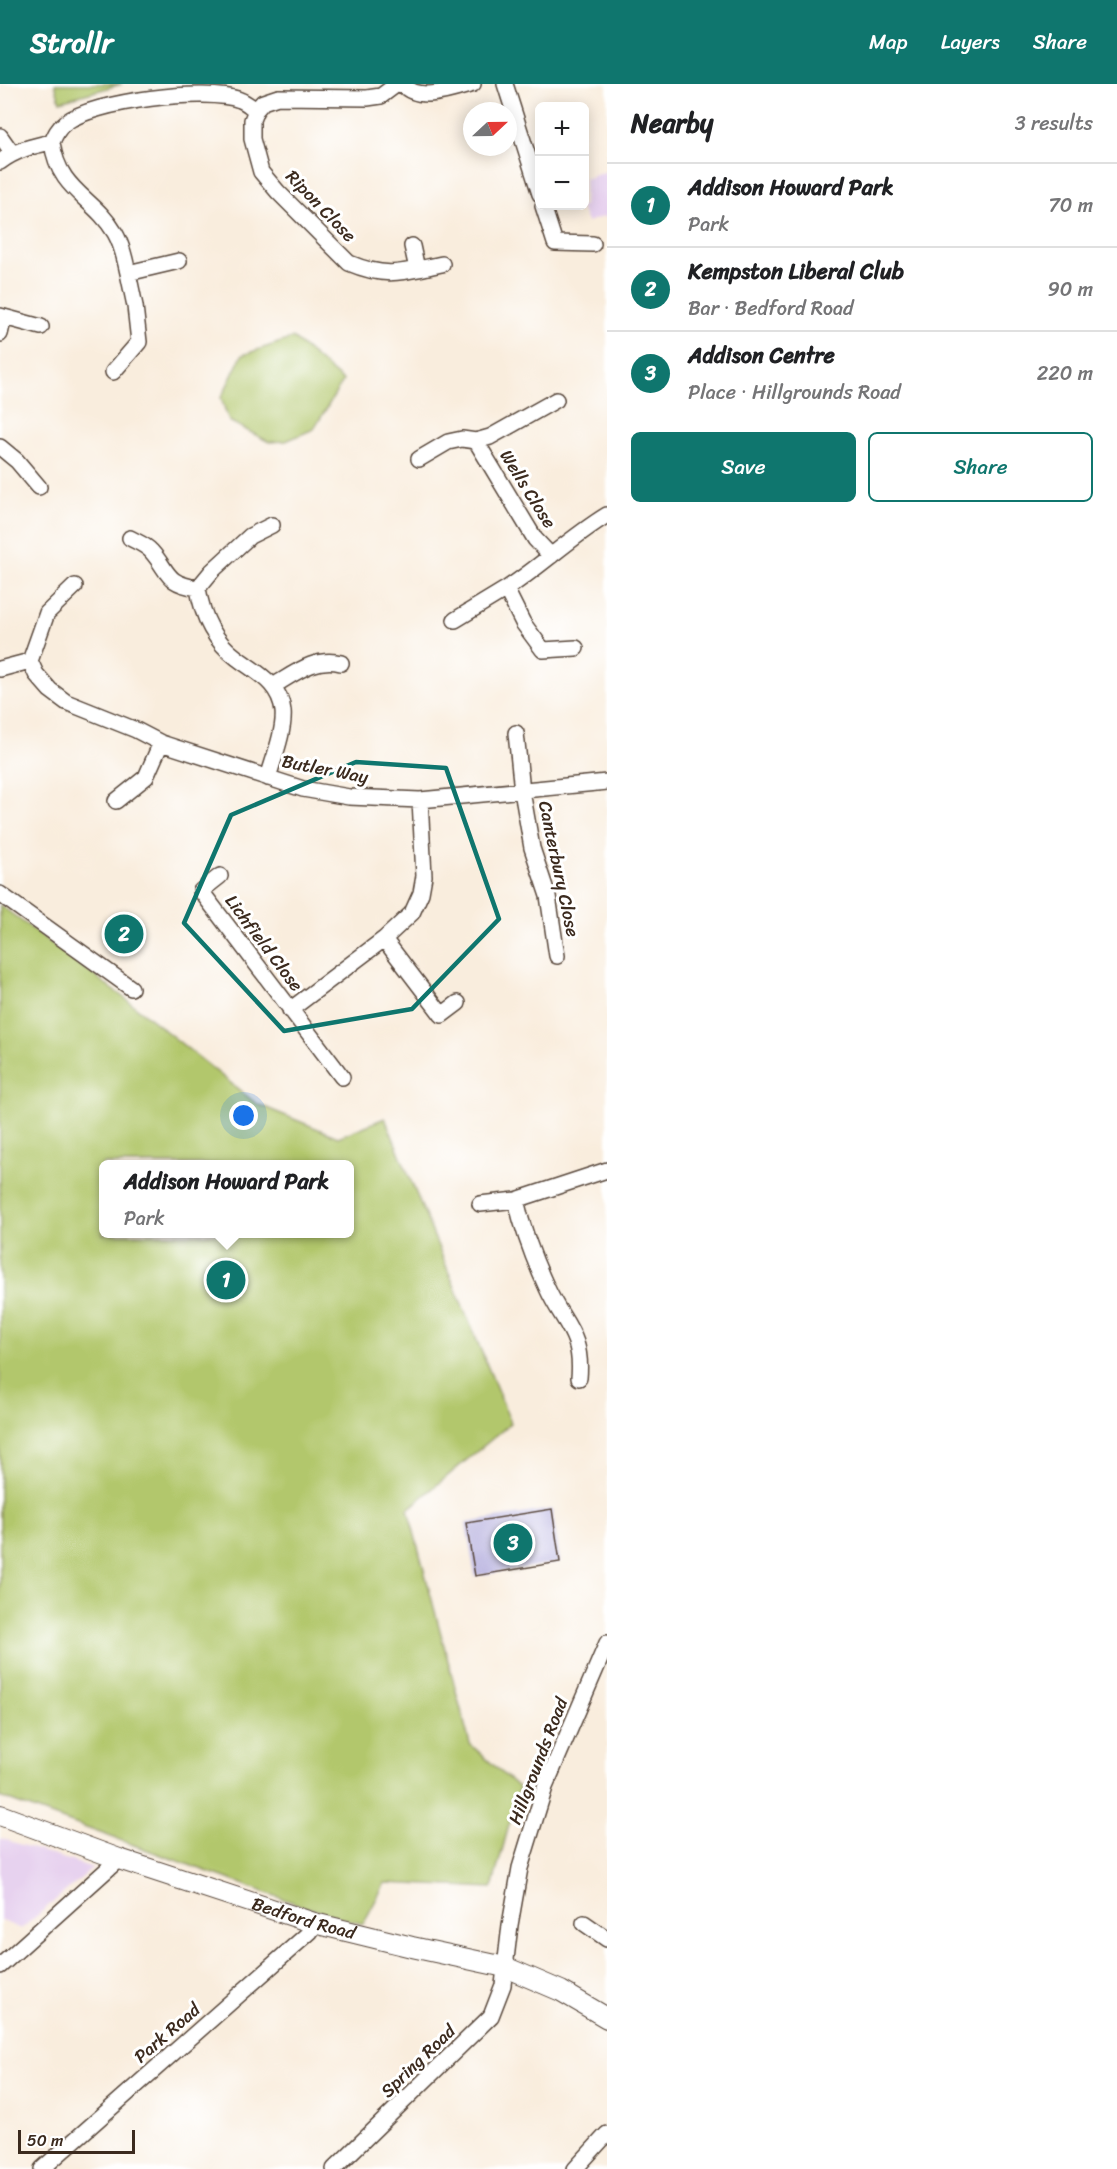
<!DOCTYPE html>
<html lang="en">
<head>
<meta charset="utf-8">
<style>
  :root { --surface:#fff; --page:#f2f2f2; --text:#202124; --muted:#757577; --line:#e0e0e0; --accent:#0f766e }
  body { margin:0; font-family:Sriracha,sans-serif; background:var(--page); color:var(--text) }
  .controls { position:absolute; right:18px; top:18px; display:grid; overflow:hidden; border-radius:9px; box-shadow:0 3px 15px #0003 }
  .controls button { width:54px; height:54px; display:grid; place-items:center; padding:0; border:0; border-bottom:2px solid var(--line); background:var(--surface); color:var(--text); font:30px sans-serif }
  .compass { position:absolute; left:463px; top:18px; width:54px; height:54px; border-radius:50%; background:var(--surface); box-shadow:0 3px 15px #0003; rotate:68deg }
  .scale { position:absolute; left:18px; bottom:15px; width:117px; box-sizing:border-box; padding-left:6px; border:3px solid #3b2a1e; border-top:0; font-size:16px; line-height:21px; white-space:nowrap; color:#3b2a1e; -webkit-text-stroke:4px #fff; paint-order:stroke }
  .you { position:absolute; left:244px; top:1032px; width:21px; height:21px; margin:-15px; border:4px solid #fff; border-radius:50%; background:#1a73e8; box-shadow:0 0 0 9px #1a73e833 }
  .badge { display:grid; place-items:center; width:39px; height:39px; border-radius:50%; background:var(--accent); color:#fff; font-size:20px; font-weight:700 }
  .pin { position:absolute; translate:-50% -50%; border:3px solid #fff; box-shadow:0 2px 6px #0006 }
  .popup { position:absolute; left:99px; top:1076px; width:255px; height:78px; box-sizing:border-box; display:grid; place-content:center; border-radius:9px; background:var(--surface); filter:drop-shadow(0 2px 4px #0005); font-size:20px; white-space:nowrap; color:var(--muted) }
  .popup b { font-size:22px; color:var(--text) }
  .popup::after { content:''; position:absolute; left:50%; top:100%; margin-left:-12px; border:12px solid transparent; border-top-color:var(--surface) }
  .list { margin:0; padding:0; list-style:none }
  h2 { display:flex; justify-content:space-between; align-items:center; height:78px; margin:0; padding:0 24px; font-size:26px }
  h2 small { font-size:20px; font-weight:400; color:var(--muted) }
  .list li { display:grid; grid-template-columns:39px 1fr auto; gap:18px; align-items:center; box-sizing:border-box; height:84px; padding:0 24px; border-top:2px solid var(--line) }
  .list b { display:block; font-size:22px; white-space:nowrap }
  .list p { margin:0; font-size:20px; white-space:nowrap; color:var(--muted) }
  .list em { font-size:20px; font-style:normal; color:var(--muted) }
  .actions { display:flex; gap:12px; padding:18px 24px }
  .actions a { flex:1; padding:14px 0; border:2px solid var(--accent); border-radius:9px; text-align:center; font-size:21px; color:var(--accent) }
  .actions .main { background:var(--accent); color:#fff }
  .map { position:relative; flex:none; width:607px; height:2085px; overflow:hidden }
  header { display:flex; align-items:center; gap:36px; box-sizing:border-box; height:84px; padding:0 30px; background:var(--accent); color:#fff }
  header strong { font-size:28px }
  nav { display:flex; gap:33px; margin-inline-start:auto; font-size:21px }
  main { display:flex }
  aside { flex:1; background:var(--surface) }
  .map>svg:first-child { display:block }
  .built { fill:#e7d2ef }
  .green { fill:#b2c76c; stroke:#767845; stroke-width:1.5; fill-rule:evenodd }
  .building { fill:#b8b2df }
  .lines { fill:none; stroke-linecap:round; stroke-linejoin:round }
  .minor-casing { stroke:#58473b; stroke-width:18 }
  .major-casing { stroke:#58473b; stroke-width:22 }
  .minor { stroke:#fff; stroke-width:15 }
  .major { stroke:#fff; stroke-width:20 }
  .marked { fill:none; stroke:#0f766e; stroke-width:4.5; stroke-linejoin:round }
  .labels { text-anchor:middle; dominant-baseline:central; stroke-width:6; stroke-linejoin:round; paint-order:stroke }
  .street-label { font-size:18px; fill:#3b2a1e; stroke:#fff }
</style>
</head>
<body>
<header>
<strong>Strollr</strong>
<nav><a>Map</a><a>Layers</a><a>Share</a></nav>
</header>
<main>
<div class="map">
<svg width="607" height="2085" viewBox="0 0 607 2085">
  <rect width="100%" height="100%" fill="#fff"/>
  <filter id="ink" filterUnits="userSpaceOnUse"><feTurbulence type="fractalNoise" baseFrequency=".0167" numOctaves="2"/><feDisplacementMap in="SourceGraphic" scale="12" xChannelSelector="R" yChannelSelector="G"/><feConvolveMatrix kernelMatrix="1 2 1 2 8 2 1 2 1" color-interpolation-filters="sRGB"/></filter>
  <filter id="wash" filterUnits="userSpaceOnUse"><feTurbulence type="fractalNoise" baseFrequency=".008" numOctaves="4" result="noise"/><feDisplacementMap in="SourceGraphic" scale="24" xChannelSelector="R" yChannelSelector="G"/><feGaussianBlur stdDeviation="1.35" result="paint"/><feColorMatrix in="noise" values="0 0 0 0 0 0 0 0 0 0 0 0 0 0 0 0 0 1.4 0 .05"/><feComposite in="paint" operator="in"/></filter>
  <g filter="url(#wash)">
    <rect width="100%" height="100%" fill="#f9eddd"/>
    <path class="built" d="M607,87V136L605,132L587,138L580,122H584L585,95Z
      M0,1754L93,1784L21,1845L0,1836Z"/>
    <path class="green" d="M55,0H122L60,17Z
      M293,254L343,297L314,345L286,357L269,358L229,337L221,314L242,271Z
      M0,821L127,916L257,1020L338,1053L385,1034L511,1339L408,1425L470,1660L519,1704L492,1804L385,1799L363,1840L306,1823L0,1713ZM349,1080V1150H103V1080Z"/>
    <g id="blocks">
      <path class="building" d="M552,1425L560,1478L475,1492L466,1439Z"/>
    </g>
  </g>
  <g filter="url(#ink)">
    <use href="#blocks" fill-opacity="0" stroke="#58473b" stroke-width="1.5"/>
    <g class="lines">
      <g class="minor-casing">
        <path id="minor" d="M397,0L381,12L367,14L278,13L263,18L256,26L252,36V55L261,88L278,108L349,179C387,195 403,188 442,180
          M402,0C419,19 452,6 473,0
          M505,0L540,110
          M0,52L12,69
          M52,58C58,107 94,113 115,149C122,161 125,175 128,189L179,177
          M0,78C16,66 32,62 52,58C55,51 58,44 65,39C93,17 207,3 240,16C246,18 251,23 256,26
          M543,122L555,159L593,160
          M412,162L417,185
          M0,232L41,243
          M0,250L4,233
          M113,288L139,258L135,222L128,189
          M476,357L535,455L551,472
          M0,363L17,377L39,403
          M419,375L448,358L462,355L476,357L490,353L556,316
          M130,454C137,458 146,461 151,467C170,488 164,499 198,504
          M75,502L47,529L30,577L36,590L50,606L66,618L136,646L161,659L303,705L349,713L420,716L607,698
          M455,536L506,505
          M576,564L543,566L523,539L506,505C541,482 571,453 607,431
          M0,585L30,577
          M273,602C295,589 316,572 341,579
          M516,649L522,707L532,764L548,812L557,872
          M268,694C273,676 285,646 283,627C280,599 257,589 237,574C214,557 202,531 198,504L212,487L250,452L272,441
          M116,717L146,693L161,659
          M220,792L201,807L342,993
          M0,810L131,904
          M384,855L442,931L458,919
          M290,926L384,855L412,829L421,809L424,792L420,716
          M516,1116C523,1147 534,1176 547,1204C563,1240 583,1249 579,1294
          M480,1120L516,1116L607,1086
          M584,1839L607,1855
          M0,1882L119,1775
          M42,2085L310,1848L314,1839
          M334,2085L491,1932L503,1901L510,1841L520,1784L545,1703L607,1559
          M575,2085L607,2050"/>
      </g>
      <g class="major-casing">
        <g id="major">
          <path id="s1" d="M0,1731L119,1775L314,1839L412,1863L505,1883L561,1907L607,1934"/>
        </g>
      </g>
      <use href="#minor" class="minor"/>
      <use href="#major" class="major"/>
    </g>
  </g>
  <path class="marked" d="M356,678L446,684L499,835L412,925L284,947L184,839L231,731Z"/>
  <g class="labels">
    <g class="street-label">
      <text transform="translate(321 122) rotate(46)">Ripon Close</text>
      <text transform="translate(528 405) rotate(58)">Wells Close</text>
      <text transform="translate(325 685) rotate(11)">Butler Way</text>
      <text transform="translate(559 785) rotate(78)">Canterbury Close</text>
      <text transform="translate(264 859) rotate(53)">Lichfield Close</text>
      <text transform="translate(538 1677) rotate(-69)">Hillgrounds Road</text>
      <text stroke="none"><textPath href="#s1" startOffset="321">Bedford Road</textPath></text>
      <text transform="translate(167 1949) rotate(-41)">Park Road</text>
      <text transform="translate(418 1977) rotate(-44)">Spring Road</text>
    </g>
  </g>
</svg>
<div class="controls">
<button>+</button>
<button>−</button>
</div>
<svg class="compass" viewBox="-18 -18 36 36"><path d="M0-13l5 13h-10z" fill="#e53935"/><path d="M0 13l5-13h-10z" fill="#757577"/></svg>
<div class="scale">50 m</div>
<div class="you"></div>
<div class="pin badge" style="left:226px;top:1196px">1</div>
<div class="popup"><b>Addison Howard Park</b>Park</div>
<div class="pin badge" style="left:124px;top:850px">2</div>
<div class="pin badge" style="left:513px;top:1459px">3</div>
</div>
<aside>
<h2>Nearby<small>3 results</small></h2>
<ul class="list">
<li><span class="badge">1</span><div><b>Addison Howard Park</b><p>Park</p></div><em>70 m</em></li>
<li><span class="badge">2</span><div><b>Kempston Liberal Club</b><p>Bar · Bedford Road</p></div><em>90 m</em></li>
<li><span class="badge">3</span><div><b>Addison Centre</b><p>Place · Hillgrounds Road</p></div><em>220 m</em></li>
</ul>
<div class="actions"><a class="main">Save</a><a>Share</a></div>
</aside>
</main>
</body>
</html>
